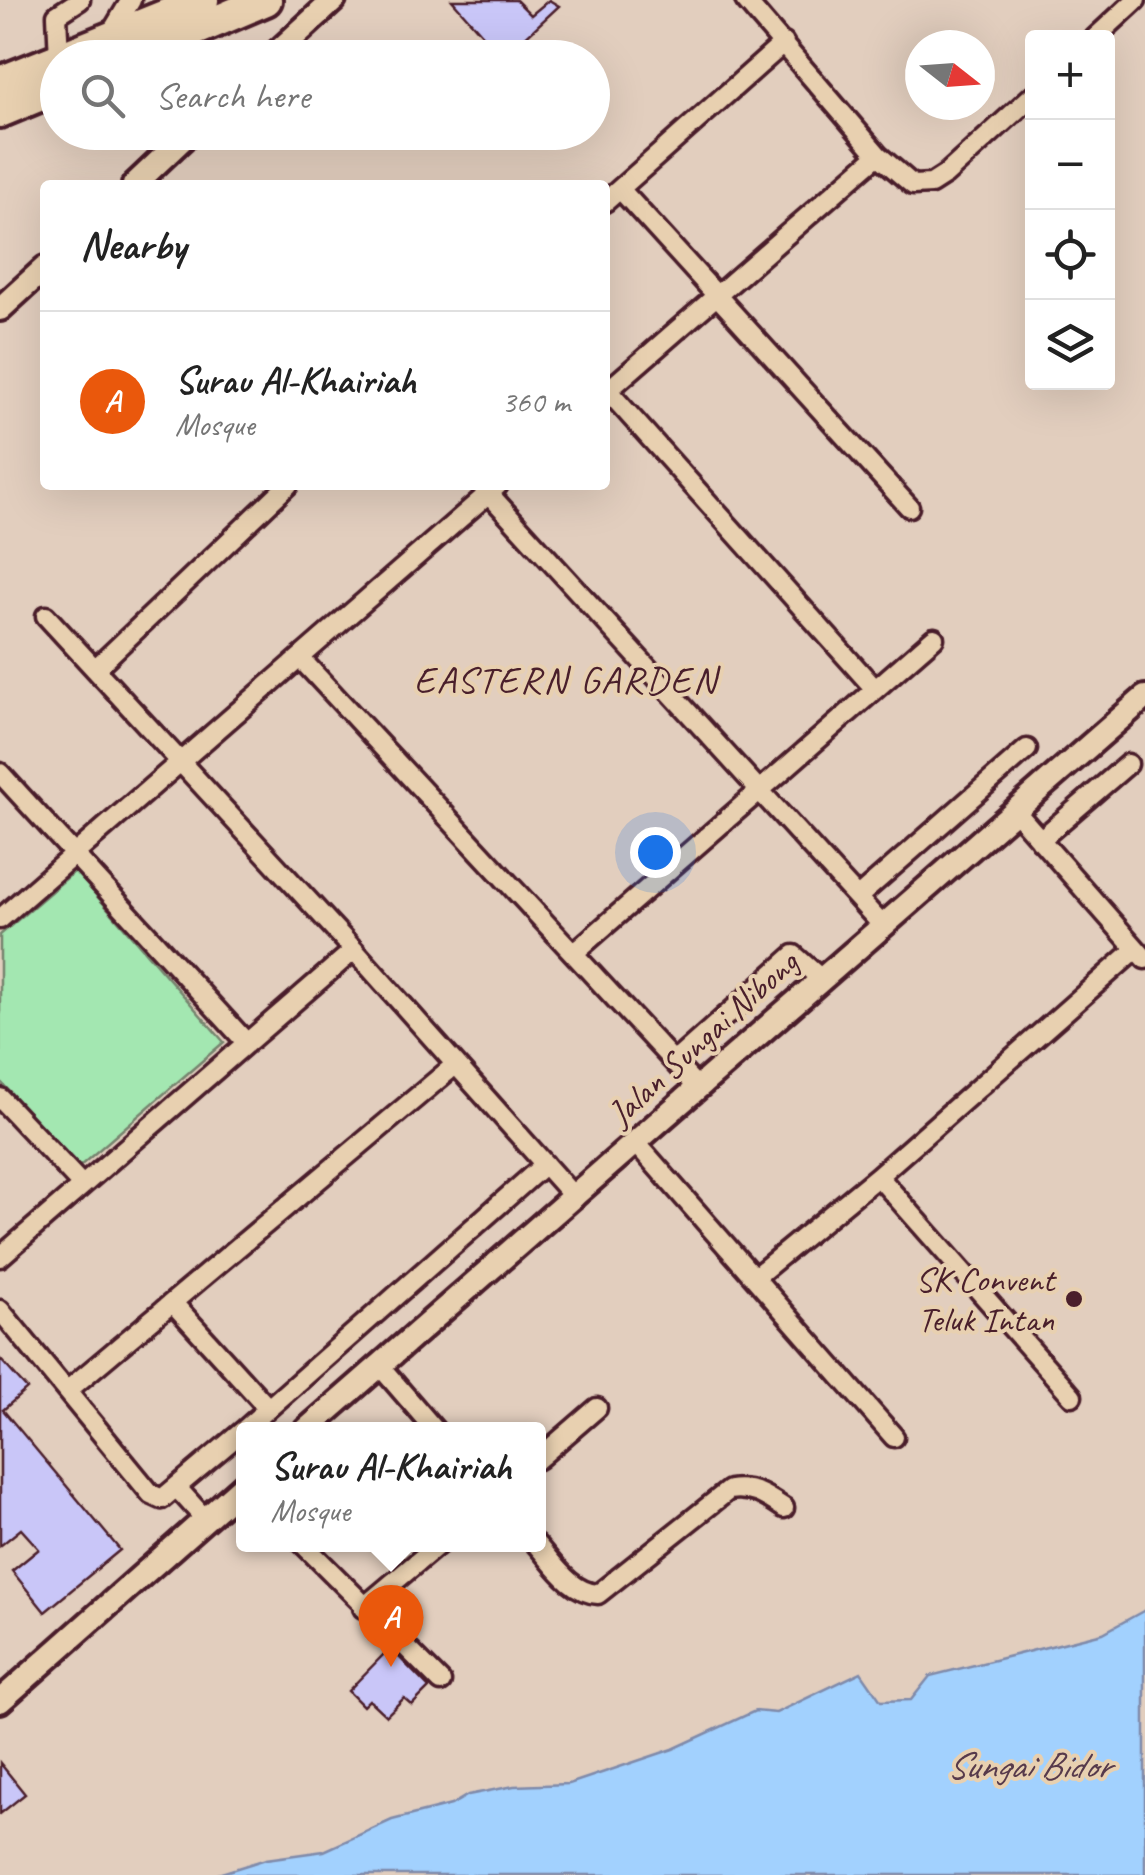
<!DOCTYPE html>
<html lang="en">
<head>
<meta charset="utf-8">
<style>
  :root { --surface:#fff; --page:#f6f6f6; --text:#222; --muted:#767676; --line:#e0e0e0; --accent:#ea580c }
  body { margin:0; font-family:Caveat,sans-serif; background:var(--page); color:var(--text) }
  .controls { position:absolute; right:30px; top:30px; display:grid; overflow:hidden; border-radius:10px; box-shadow:0 10px 40px #0002 }
  .controls button { width:90px; height:90px; display:grid; place-items:center; padding:0; border:0; border-bottom:2px solid var(--line); background:var(--surface); color:var(--text); font:50px sans-serif }
  .compass { position:absolute; left:905px; top:30px; width:90px; height:90px; border-radius:50%; background:var(--surface); box-shadow:0 10px 40px #0002; rotate:107deg }
  .you { position:absolute; left:655px; top:852px; width:35px; height:35px; margin:-25px; border:8px solid #fff; border-radius:50%; background:#1a73e8; box-shadow:0 0 0 15px #1a73e833 }
  .badge { display:grid; place-items:center; width:65px; height:65px; border-radius:50%; background:var(--accent); color:#fff; font-size:32px; font-weight:700 }
  .pin { position:absolute; translate:-50% -82px; filter:drop-shadow(0 2px 5px #0008) }
  .pin::after { content:''; position:absolute; top:52px; width:35px; height:30px; background:inherit; clip-path:polygon(0 0,100% 0,50% 100%) }
  .popup { position:absolute; left:236px; top:1422px; width:310px; height:130px; box-sizing:border-box; display:grid; place-content:center; border-radius:10px; background:var(--surface); filter:drop-shadow(0 2px 8px #0005); font-size:32px; white-space:nowrap; color:var(--muted) }
  .popup b { font-size:38px; color:var(--text) }
  .popup::after { content:''; position:absolute; left:50%; top:100%; margin-left:-20px; border:20px solid transparent; border-top-color:var(--surface) }
  .list { margin:0; padding:0; list-style:none }
  h2 { display:flex; justify-content:space-between; align-items:center; height:130px; margin:0; padding:0 40px; font-size:42px }
  h2 small { font-size:32px; font-weight:400; color:var(--muted) }
  .list li { display:grid; grid-template-columns:65px 1fr auto; gap:30px; align-items:center; box-sizing:border-box; height:180px; padding:0 40px; border-top:2px solid var(--line) }
  .list b { display:block; font-size:38px; white-space:nowrap }
  .list p { margin:0; font-size:32px; white-space:nowrap; color:var(--muted) }
  .list em { font-size:32px; font-style:normal; color:var(--muted) }
  .icon { flex:none; width:55px; height:55px; fill:none; stroke:currentColor; stroke-width:2; stroke-linecap:round; stroke-linejoin:round }
  .map { position:relative; flex:none; width:1145px; height:1875px; overflow:hidden }
  .search { position:absolute; background:var(--surface); box-shadow:0 10px 40px #0002; left:40px; top:40px; width:570px; height:110px; display:flex; align-items:center; gap:25px; box-sizing:border-box; padding:0 35px; border-radius:55px; color:var(--muted); font-size:38px }
  .panel { position:absolute; background:var(--surface); box-shadow:0 10px 40px #0002; left:40px; top:180px; width:570px; height:310px; border-radius:10px }
  .map>svg:first-child { display:block }
  .green { fill:#a3e7b1; stroke:#76836e; stroke-width:2.5 }
  .water { fill:#a2d1fe; stroke:#7f8aaa; stroke-width:2.5 }
  .building { fill:#c9c6f8; stroke:#4a1f2b; stroke-width:2.5 }
  .lines { fill:none; stroke-linecap:round; stroke-linejoin:round }
  .street-casing { stroke:#4a1f2b; stroke-width:25 }
  .secondary-casing { stroke:#4a1f2b; stroke-width:30 }
  .highway-casing { stroke:#4a1f2b; stroke-width:38 }
  .street { stroke:#e8d0b0; stroke-width:18 }
  .secondary { stroke:#e8d0b0; stroke-width:22 }
  .highway { stroke:#e8d0b0; stroke-width:30 }
  .poi-dot { fill:#4a1f2b; stroke:#e8d0b0; stroke-width:4 }
  .labels { text-anchor:middle; dominant-baseline:central; stroke-width:8; stroke-linejoin:round; paint-order:stroke }
  .street-label { font-size:35px; fill:#4a1f2b; stroke:#e8d0b0 }
  .poi-label { font-size:35px; fill:#4a1f2b; stroke:#e8d0b0; text-anchor:end }
  .neighbourhood-label { font-size:38px; letter-spacing:2.5px; fill:#4a1f2b; stroke:#e8d0b0 }
  .water-label { font-size:38px; font-style:italic; fill:#573a4b; stroke:#e8d0b0 }
</style>
</head>
<body>
<div class="map">
<svg width="1145" height="1875" viewBox="0 0 1145 1875">
  <rect width="100%" height="100%" fill="#e2cebe"/>
  <filter id="ink" filterUnits="userSpaceOnUse"><feTurbulence type="fractalNoise" baseFrequency=".01" numOctaves="2"/><feDisplacementMap in="SourceGraphic" scale="20" xChannelSelector="R" yChannelSelector="G"/><feConvolveMatrix kernelMatrix="1 2 1 2 8 2 1 2 1" color-interpolation-filters="sRGB"/></filter>
  <g filter="url(#ink)">
    <path class="green" d="M75,871L224,1042L79,1167L0,1081V935Z"/>
    <path class="water" d="M1145,1610V1875H215L266,1859L324,1851L392,1820L451,1805L468,1795L514,1786L569,1784L673,1749L755,1711L776,1713L861,1672L881,1701L911,1700L930,1676L1103,1633Z"/>
    <path class="building" d="M452,0H516L531,15L549,0L559,6L503,58Z
      M0,1359L27,1389L3,1410L120,1550L45,1612L12,1571L39,1549L21,1529L0,1546Z
      M390,1648L429,1688L412,1705L404,1698L386,1716L369,1700L363,1706L348,1691Z
      M0,1763L25,1794L0,1814Z"/>
    <g class="lines">
      <g class="street-casing">
        <path id="street" d="M745,0L878,155L913,185L931,184L945,175L1032,96
          M113,30L131,0
          M1095,38L1136,0
          M59,58L57,15L80,0
          M620,189L909,507
          M605,202L784,43
          M608,391L875,689
          M605,393L878,155
          M481,485L883,926
          M46,616L354,950L575,1198
          M301,659L698,1088
          M95,669L288,485
          M0,773L246,1042
          M1016,812L1145,959
          M1040,840L1128,764
          M858,897L1027,749
          M0,919L498,485
          M575,952L934,638
          M674,1062L794,955L821,979
          M0,1098L81,1184
          M637,1144L894,1437
          M878,1176L1072,1396
          M0,1257L354,950
          M755,1277L878,1176L1136,949
          M173,1303L268,1408
          M0,1310L151,1494L162,1499L244,1430
          M379,1365L435,1430
          M68,1390L455,1065
          M244,1430L545,1164
          M538,1459L597,1408
          M178,1489L205,1519
          M303,1544L441,1682
          M536,1544C553,1563 571,1593 598,1594L729,1490C752,1486 766,1496 784,1508
          M363,1608L439,1544"/>
      </g>
      <g class="secondary-casing">
        <path id="secondary" d="M271,58L334,0
          M134,185L190,132
          M0,309L45,268
          M306,1430L1145,697
          M0,1701L244,1485"/>
      </g>
      <g class="highway-casing">
        <path id="highway" d="M60,58L203,0
          M130,58L266,0
          M0,82L58,59
          M0,112L58,88"/>
      </g>
      <use href="#street" class="street"/>
      <use href="#secondary" class="secondary"/>
      <use href="#highway" class="highway"/>
    </g>
  </g>
  <circle class="poi-dot" cx="1074" cy="1299" r="10"/>
  <g class="labels">
    <g class="street-label">
      <text transform="translate(703 1038) rotate(-42)">Jalan Sungai Nibong</text>
    </g>
    <g class="poi-label">
      <text x="1054" y="1279">SK Convent<tspan x="1054" dy="40">Teluk Intan</tspan></text>
    </g>
    <g class="neighbourhood-label">
      <text x="566" y="679">EASTERN GARDEN</text>
    </g>
    <g class="water-label">
      <text x="1028" y="1765">Sungai Bidor</text>
    </g>
  </g>
</svg>
<div class="controls">
<button>+</button>
<button>−</button>
<button><svg class="icon" aria-label="locate" viewBox="0 0 24 24"><circle cx="12" cy="12" r="6"/><path d="M12 2v4M12 18v4M2 12h4M18 12h4"/></svg></button>
<button><svg class="icon" aria-label="layers" viewBox="0 0 24 24"><path d="M12 4l9 5-9 5-9-5zM3 14l9 5 9-5"/></svg></button>
</div>
<svg class="compass" viewBox="-18 -18 36 36"><path d="M0-13l5 13h-10z" fill="#e53935"/><path d="M0 13l5-13h-10z" fill="#767676"/></svg>
<div class="you"></div>
<div class="pin badge" style="left:391px;top:1667px">A</div>
<div class="popup"><b>Surau Al-Khairiah</b>Mosque</div>
<div class="search"><svg class="icon" aria-label="search" viewBox="0 0 24 24"><circle cx="10" cy="10" r="6"/><path d="M15 15l6 6"/></svg>Search here</div>
<section class="panel">
<h2>Nearby<small></small></h2>
<ul class="list">
<li><span class="badge">A</span><div><b>Surau Al-Khairiah</b><p>Mosque</p></div><em>360 m</em></li>
</ul>
</section>
</div>
</body>
</html>
